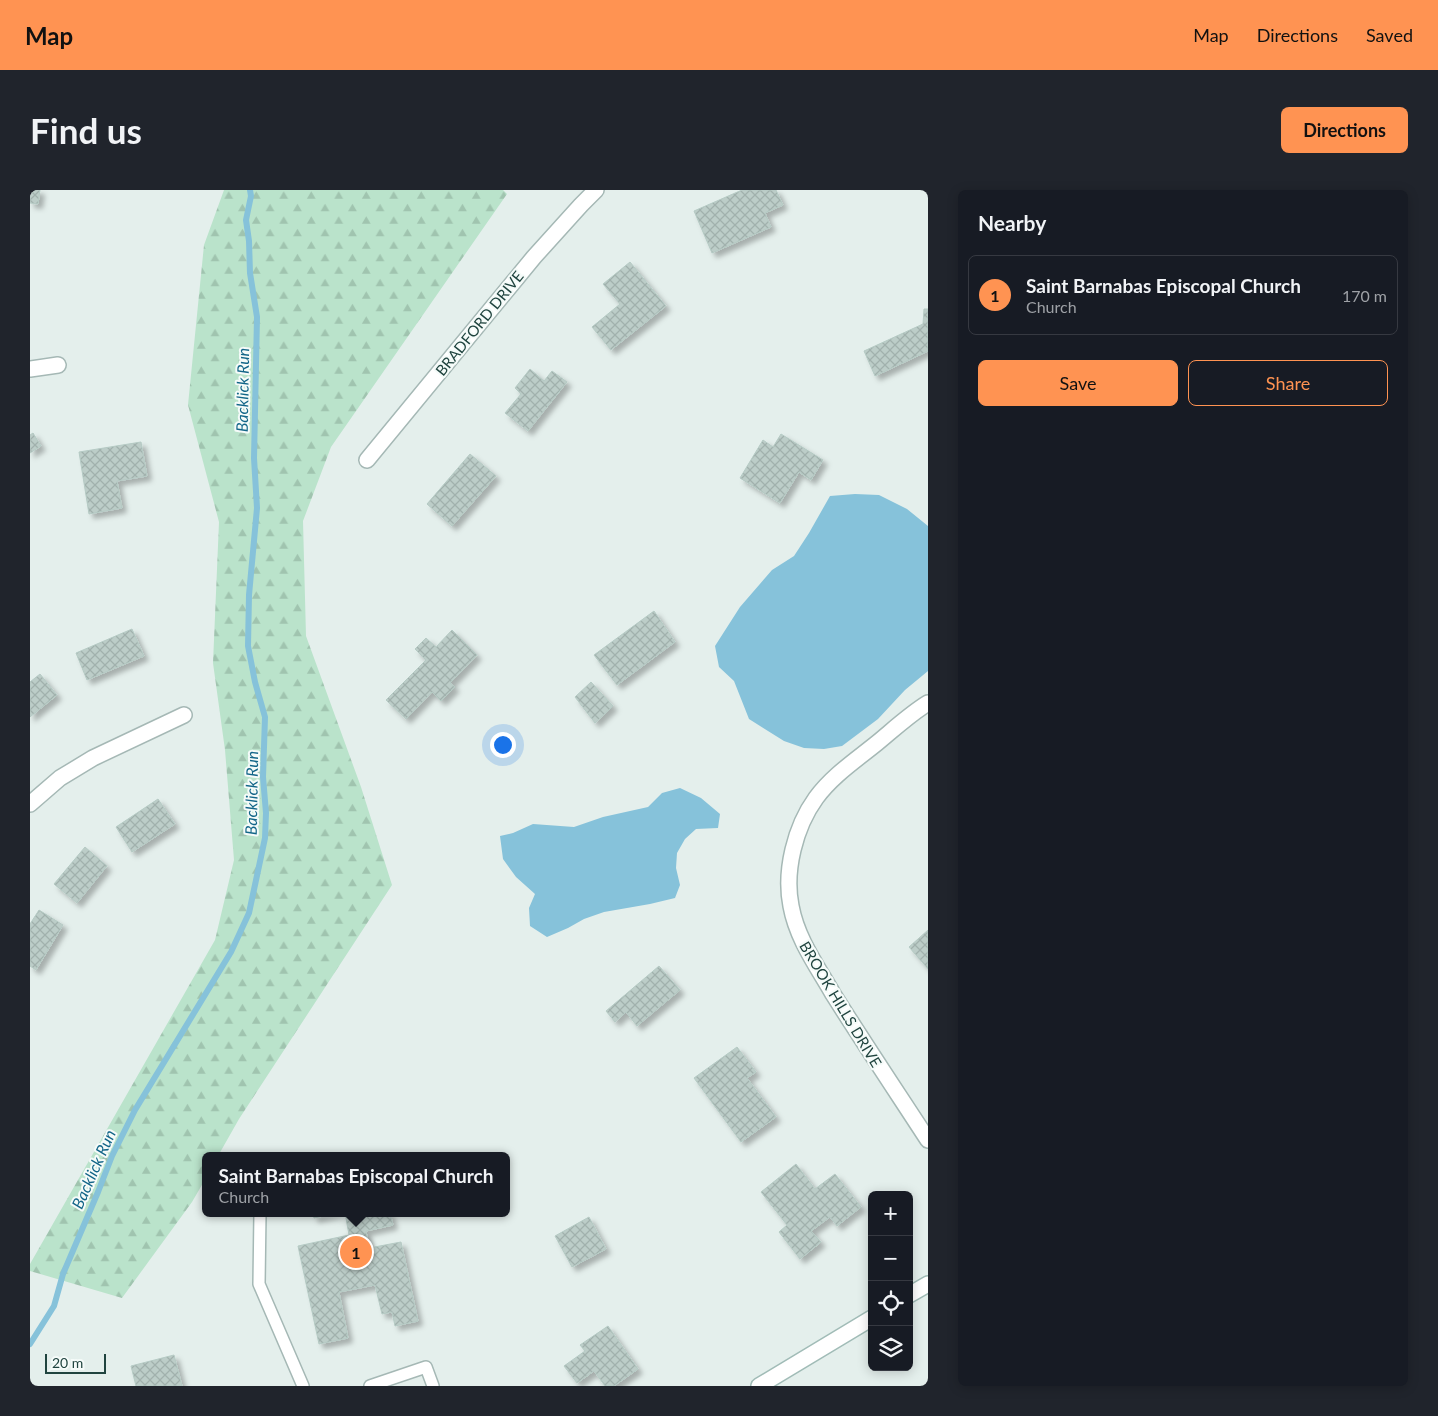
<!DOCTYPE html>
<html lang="en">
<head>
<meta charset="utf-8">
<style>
  :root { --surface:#171b24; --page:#20242c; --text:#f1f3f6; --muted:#9ea1a6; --line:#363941; --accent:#ff9352 }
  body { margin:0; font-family:Lato,sans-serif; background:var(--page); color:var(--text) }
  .controls { position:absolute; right:15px; bottom:15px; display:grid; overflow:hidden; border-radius:8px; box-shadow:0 2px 12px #0003 }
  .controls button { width:45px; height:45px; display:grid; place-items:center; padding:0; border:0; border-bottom:1px solid var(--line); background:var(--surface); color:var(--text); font:25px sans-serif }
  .scale { position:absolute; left:15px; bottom:12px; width:61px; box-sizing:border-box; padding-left:5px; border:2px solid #20443f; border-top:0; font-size:14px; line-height:18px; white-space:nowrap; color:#20443f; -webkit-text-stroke:4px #f5fbf9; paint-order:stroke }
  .you { position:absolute; left:472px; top:554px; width:18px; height:18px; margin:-12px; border:4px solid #fff; border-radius:50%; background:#1a73e8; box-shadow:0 0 0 8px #1a73e833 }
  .badge { display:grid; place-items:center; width:32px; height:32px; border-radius:50%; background:var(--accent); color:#111; font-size:16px; font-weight:700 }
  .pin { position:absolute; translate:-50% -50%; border:2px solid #fff; box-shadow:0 1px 5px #0006 }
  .popup { position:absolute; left:172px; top:962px; width:308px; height:65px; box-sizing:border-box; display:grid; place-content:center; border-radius:8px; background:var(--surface); filter:drop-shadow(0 1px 4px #0005); font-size:16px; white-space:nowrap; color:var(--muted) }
  .popup b { font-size:19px; color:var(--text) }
  .popup::after { content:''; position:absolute; left:50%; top:100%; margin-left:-10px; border:10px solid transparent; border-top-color:var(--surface) }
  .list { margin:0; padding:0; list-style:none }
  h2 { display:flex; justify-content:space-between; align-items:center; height:65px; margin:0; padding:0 20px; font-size:21px }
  h2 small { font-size:16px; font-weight:400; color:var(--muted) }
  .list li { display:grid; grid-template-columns:32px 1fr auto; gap:15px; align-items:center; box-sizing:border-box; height:80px; margin:0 10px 10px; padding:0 10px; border:1px solid var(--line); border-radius:8px }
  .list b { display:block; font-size:19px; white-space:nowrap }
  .list p { margin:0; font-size:16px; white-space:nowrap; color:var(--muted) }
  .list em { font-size:16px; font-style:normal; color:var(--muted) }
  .actions { display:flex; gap:10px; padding:15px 20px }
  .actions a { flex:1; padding:11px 0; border:1px solid var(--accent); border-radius:8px; text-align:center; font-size:18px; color:var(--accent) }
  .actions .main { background:var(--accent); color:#111 }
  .icon { flex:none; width:28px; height:28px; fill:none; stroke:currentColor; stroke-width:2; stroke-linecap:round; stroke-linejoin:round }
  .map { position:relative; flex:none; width:898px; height:1196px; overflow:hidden; border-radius:8px }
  header { display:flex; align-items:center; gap:30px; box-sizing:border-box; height:70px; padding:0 25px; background:var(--accent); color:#111 }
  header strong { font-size:24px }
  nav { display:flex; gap:28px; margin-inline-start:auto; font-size:18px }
  .intro { display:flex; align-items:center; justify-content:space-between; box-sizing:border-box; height:120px; padding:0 30px }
  h1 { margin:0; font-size:35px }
  .button { padding:12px 22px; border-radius:8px; background:var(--accent); color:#111; font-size:18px; font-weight:700 }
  main { display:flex; gap:30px; padding:0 30px }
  aside { flex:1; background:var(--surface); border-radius:8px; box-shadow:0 2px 12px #0003 }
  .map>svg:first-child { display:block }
  .forest { fill:url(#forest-firs) }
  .water { fill:#86c2da }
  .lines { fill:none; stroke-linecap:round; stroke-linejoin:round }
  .stream { stroke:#86c2da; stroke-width:6 }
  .building { fill:url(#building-cross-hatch); stroke:#b5cac4; filter:url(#shadow) }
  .lane-casing { stroke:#a5b8b5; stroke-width:14 }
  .street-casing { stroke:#a5b8b5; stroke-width:18 }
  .secondary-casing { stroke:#a1bcb7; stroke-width:18 }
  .lane { stroke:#fff; stroke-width:11 }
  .street { stroke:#fff; stroke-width:15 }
  .secondary { stroke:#fff; stroke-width:15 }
  .labels { text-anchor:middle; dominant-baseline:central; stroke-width:4; stroke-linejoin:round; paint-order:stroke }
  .street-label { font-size:15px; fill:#20443f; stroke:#f5fbf9 }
  .water-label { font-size:16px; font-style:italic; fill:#126588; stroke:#f5fbf9 }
</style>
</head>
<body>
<header>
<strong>Map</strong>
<nav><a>Map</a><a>Directions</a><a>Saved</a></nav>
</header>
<div class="intro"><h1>Find us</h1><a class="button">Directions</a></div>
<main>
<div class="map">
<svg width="898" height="1196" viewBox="0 0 898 1196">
  <defs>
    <pattern id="forest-firs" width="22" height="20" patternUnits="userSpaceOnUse" patternTransform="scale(1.25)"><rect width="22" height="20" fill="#bae3cb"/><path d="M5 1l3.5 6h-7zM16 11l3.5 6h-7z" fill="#a0c4af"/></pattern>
    <pattern id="building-cross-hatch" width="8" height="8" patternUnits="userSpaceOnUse" patternTransform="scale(1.25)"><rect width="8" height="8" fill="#bccdc8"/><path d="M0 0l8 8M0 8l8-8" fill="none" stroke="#a1b1ad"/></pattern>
    <filter id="shadow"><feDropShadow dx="4.5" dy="4.5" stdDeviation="2.5" flood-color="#0004"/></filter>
  </defs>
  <rect width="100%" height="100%" fill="#e4efec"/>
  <path class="forest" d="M194,0H473L477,4L301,257L273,331L276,446L331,597L362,695L209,929L188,966H176V988L162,1012L92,1108L0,1081V1074L185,750L204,670L195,560L183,473L189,332L158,215L174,55Z"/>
  <path class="water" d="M825,304L849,305L877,319L898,336V481L875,500L848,529L812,556L794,559L774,558L754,551L719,529L704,491L689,477L685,456L710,417L742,380L764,366L779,343L800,306Z
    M650,598L671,608L690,624L688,638L666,639L655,649L647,663L646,678L650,695L645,708L620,714L574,722L554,729L538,738L517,747L500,736L499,718L505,704L486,687L473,669L470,646L483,643L503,634L544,637L573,627L618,617L632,603Z"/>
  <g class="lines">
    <path class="stream" d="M0,1154L24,1116L33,1084L68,1002L82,966L105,920L201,762L219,723L235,648L236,623L233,587L235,527L225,492L218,456L219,405L227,318L224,268L227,127L220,83L219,51L216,30L221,6L220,0"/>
  </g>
  <path class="building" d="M0,0H10L8,14L0,13Z
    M712,0H746L753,15L735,23L741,37L682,63L664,21Z
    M600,72L636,116L581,160L562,137L590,114L573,94Z
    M894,119H898V161L845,186L834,161L893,134Z
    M500,179L514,191L522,181L537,192L498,241L475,223L491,204L485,198Z
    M3,243L11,256L0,263V245Z
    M751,244L793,270L781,290L769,282L750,313L710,288L733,250L743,257Z
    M111,252L117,286L87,291L92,318L59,324L49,262Z
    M440,264L466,286L422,336L397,314Z
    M624,421L645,452L587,495L564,465Z
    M102,439L114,466L57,490L46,463Z
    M422,440L447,465L420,493L425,497L411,511L402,502L376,529L356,510L396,470L385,459L396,448L406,457Z
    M10,484L27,505L0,527V492Z
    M561,492L583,516L565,533L545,507Z
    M128,609L145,634L102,662L86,637Z
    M55,657L77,676L47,713L24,694Z
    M9,720L33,735L6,780L0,776V734Z
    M898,740V779L879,757Z
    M629,776L650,800L607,836L596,822L585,832L576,821Z
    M707,857L726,882L717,888L746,927L711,952L664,888Z
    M766,974L785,999L805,984L831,1017L807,1036L800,1027L781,1041L791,1052L770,1069L749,1042L757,1035L731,1002Z
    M283,1023H308L284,1028Z
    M315,1023H360L363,1035L336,1041L339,1058L371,1052L388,1131L365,1136L362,1122L352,1124L345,1095L309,1102L318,1148L289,1154L268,1056L319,1045Z
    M559,1027L576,1059L542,1077L525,1046Z
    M578,1136L608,1179L584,1196H575L564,1181L547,1193L534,1176L555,1161L550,1155Z
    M144,1165L152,1196H106L101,1176Z"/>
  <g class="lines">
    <g class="lane-casing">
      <path id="lane" d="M230,1023L229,1094L273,1196
        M340,1196L396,1177L403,1196"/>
    </g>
    <g class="street-casing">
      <path id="street" d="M0,179L28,175
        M337,270L504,67L551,15L566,0
        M898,513C880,524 864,539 847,553C826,570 802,586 786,608C765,637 754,681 761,716C767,749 787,776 803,804C834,853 866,901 898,950
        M0,614L30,588L63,568L154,525"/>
    </g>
    <g class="secondary-casing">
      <path id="secondary" d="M879,1105L898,1094
        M729,1196L842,1128"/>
    </g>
    <use href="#lane" class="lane"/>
    <use href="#street" class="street"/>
    <use href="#secondary" class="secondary"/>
  </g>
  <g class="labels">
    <g class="street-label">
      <text transform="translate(449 133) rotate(-51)">BRADFORD DRIVE</text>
      <text transform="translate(811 814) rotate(59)">BROOK HILLS DRIVE</text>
    </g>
    <g class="water-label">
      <text transform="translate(212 200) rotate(-89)">Backlick Run</text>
      <text transform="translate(221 603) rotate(-89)">Backlick Run</text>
      <text transform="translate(63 979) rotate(-66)">Backlick Run</text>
    </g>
  </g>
</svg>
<div class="controls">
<button>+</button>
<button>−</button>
<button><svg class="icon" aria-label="locate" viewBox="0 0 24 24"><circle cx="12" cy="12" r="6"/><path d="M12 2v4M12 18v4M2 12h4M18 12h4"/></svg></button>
<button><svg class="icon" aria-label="layers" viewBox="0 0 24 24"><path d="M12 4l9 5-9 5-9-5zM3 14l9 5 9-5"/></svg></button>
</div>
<div class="scale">20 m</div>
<div class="you"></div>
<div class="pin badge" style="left:326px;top:1062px">1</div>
<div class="popup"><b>Saint Barnabas Episcopal Church</b>Church</div>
</div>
<aside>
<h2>Nearby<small></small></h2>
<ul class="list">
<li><span class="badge">1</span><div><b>Saint Barnabas Episcopal Church</b><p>Church</p></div><em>170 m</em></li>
</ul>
<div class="actions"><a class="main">Save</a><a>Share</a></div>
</aside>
</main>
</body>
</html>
